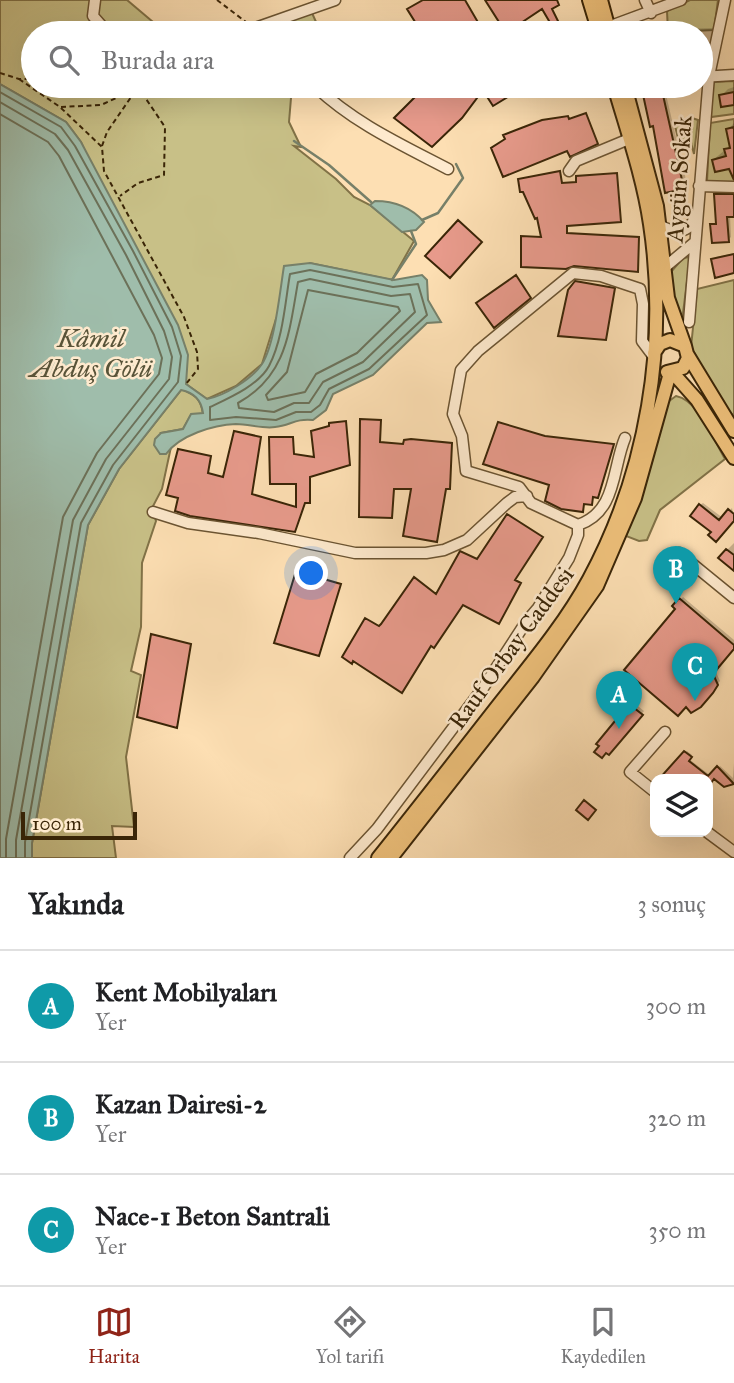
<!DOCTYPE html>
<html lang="tr">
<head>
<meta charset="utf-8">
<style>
  :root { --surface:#fff; --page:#f6f6f6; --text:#202124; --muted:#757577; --line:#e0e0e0; --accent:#8f2418 }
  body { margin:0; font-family:"IM FELL Great Primer",serif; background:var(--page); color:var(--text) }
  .controls { position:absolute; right:21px; bottom:21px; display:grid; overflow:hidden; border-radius:14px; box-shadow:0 7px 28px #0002 }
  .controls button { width:63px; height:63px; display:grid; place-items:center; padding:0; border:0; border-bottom:2px solid var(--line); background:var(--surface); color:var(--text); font:35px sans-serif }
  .scale { position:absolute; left:21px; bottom:18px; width:116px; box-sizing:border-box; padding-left:7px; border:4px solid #3a2507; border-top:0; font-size:19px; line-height:24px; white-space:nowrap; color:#3a2507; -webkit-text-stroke:5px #feeace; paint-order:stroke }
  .you { position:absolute; left:312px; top:574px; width:24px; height:24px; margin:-18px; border:5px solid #fff; border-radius:50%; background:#1a73e8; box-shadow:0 0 0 10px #1a73e833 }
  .badge { display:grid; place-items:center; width:46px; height:46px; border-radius:50%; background:var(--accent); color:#fff; font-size:23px; font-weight:700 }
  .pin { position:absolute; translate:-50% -58px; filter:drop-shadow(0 2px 4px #0008) }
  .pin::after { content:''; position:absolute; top:37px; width:24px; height:21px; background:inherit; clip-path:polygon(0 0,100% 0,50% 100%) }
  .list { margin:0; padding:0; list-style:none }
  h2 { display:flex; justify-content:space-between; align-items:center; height:91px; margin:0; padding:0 28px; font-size:30px }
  h2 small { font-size:23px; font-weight:400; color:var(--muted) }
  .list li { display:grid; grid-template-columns:46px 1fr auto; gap:21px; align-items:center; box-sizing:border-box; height:112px; padding:0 28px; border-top:2px solid var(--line) }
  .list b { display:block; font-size:26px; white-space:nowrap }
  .list p { margin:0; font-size:23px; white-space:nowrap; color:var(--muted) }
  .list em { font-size:23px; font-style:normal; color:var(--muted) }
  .icon { flex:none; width:38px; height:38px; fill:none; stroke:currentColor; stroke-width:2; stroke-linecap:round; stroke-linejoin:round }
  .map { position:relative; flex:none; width:734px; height:858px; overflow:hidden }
  .search { position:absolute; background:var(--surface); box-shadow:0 7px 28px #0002; left:21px; right:21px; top:21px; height:77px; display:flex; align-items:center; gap:18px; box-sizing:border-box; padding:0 24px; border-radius:38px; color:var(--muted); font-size:26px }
  .sheet { height:427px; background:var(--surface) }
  nav { display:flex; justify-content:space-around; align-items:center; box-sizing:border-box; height:98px; border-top:2px solid var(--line); background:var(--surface); font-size:19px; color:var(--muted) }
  nav a { display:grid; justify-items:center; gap:4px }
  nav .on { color:var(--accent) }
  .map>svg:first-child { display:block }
  .green { fill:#c8c087; stroke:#817247; stroke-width:2 }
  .water { fill:#9fbdab; stroke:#778069; stroke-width:2 }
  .shadow { fill:#0003 }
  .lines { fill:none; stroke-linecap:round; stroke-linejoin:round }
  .shore { stroke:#6c7159; stroke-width:2 }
  .stream { stroke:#778069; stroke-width:2.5 }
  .building { fill:#e79a8b; stroke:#3a2507; stroke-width:2 }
  .minor-casing { stroke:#6b5432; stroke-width:13 }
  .major-casing { stroke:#3a2507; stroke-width:16 }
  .path { stroke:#3a2507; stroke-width:2; stroke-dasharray:5 3.5; stroke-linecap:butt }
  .minor { stroke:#feeace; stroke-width:10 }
  .major { stroke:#eec07a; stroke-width:12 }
  .labels { text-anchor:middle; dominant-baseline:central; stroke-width:5; stroke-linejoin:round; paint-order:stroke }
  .street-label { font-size:24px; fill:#3a2507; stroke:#feeace }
  .water-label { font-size:26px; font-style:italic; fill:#585338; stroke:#feeace }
</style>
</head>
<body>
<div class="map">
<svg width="734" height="858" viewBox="0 0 734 858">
  <rect width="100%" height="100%" fill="#fddfb3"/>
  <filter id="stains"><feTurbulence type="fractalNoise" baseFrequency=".00286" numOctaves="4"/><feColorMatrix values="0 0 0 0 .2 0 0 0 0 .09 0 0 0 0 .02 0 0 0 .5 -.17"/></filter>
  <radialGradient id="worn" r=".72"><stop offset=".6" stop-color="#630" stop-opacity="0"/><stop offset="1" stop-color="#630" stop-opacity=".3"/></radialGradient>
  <path class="green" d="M0,0H127L166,33H33V86H292L289,122L301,147L294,146L336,179L354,197L370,205L414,241L392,280L310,263L276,319L262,364L236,386L207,399L186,384L81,142L66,122L0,84Z
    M690,0H718L714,30L668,32L667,11Z
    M312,13L321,33L270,31V27Z
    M734,81V114L711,117L712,82Z
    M692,118L698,120L694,154L690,139L679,142L674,122Z
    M734,119V183L707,181L710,123Z
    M690,257L681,329L674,308L670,273L683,258Z
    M734,280V416L725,408L691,347L697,289Z
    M182,389C195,395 201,399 203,414L191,415L183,429L161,433L171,447L162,489L152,508L156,521L142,563L141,627L131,671L141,675L126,757L134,827L112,826L116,858H32V843L88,525L119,469Z
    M676,396C699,400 714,441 725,459L660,510L647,540L639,541L626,536L652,462L665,404Z"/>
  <path class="water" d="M0,84L66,122L81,142L178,325L188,355L186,384L207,399C224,396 252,379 262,364C275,344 280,290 284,266L310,263L394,280L422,275L427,280L428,300L441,322L427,323L373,375L333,394L326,410L313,420C295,418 290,426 275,427C263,429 249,424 236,424C213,425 180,435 166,454H160L154,445L155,439L161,433L183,429L191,414L203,413C201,399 194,393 181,390L119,469L88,525L32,843V858H0Z
    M375,201C394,201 411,207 424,222L416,230L402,232L370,205Z"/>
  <path class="shadow" d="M652,26L653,33H633L636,30Z
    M356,27L357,33H348Z
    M716,28L713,41L706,48H701V33H677L681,29Z
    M664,86L687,184L683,187L654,124L644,91Z
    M734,87V103L721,96L728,89Z
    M734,123V173L730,167L713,160L731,145L728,130Z
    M718,192H734V215H730L731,237L728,240L712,225L718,222L715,195Z
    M734,253V272L713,260L716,257Z
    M703,503L723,518L732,508L734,519L713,531L700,505Z
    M734,543V569L727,550Z
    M682,576L685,578L676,588L674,586Z
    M683,597L734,640V647L715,670L720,681L704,702L675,606Z
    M633,702L644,711L612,750L630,705Z
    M687,751L692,755L689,759L711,776L720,766L733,778L734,763V784L725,786L715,776L708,786V779H661Z"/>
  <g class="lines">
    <path class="shore" d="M0,92L61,127L75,146L133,251L172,327L181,356L178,382L113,465L81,523L25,842V858
      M0,102L55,134L68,150L126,255L164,331L172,357L169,379L106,459L73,520L16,840V858
      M0,114L48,142L59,156L154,335L162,358L159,374L97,453L63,517L6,839V858
      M310,270L393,287L418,284L427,315L369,369L329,389L320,405L311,412H296L276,420L236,417L210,420V407C229,398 259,385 269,366C283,339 285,303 290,274Z
      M310,279L391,296L410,294L415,312L363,362L323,382L309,403H294L274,412L239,408L238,403C287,376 289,332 298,282Z
      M308,290L398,307L400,311L357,353L316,374L305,392L268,400L266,395L287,372Z"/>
    <path class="stream" d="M294,141L329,165L371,202
      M422,220L438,213L463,178L456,164
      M392,280L416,244L411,231"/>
  </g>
  <path class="building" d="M423,0H465L479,24L461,33H422L407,9Z
    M485,0H557L559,5L552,9L558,21L552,26L542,9L506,33Z
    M426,86H486L462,118L432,147L394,118Z
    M501,86H526L493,106L486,95Z
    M661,86L684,189L665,193L653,126L650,127L642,90Z
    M734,92V105L721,107L719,95Z
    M586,113L598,144L570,157L567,151L503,177L491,148L505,139L503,135L542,120L568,116L569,119Z
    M734,127V180L729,169L715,172L712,160L726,156L724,149L730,148L726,129Z
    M560,171L562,183L576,182V176L617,173L621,222L567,226V233L639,237L638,272L574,266L566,269L521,267V236L541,237L537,218L535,219L523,192H520L518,179Z
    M714,194H734V217H727L729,242L712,243L710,224H716Z
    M458,220L482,242L450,278L425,256Z
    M734,254V273L715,278L711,259Z
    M516,275L531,298L494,328L476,303Z
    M575,281L615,288L606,340L558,336L568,290Z
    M360,419L381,420L380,442L403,444L404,440L411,439L452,443L450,489H446L437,542L403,536L411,489H394L392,518L359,517Z
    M346,421L350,465L310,477V503H305L295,532L190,516L175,511L178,498L166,495L178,449L211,456L208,473L223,477L234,431L261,437L252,494L296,507V484H270L269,437H293L294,454L314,457L311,431L329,426V423Z
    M498,422L545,436L614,444L598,498L593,497L592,505L584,504L583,512L561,509L545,501L549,485L483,464Z
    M699,504L719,520L728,509L734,514V521L716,542L708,535L711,532L690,516Z
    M507,514L543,537L515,580L521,583L499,624L463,605L434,648L431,646L402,693L353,661L352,664L342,657L365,618L379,626L381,624L414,577L436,594L460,551L477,559Z
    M726,549L734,555V571L718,558Z
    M296,571L341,584L319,656L274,643Z
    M679,598L734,645V649L713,674L718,685L713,693L701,707L691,713L686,707L678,716L624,670L675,609L672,606Z
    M151,634L191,644L177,728L137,717Z
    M629,704L643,715L609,755L606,753L602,758L594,752L599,746L596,744Z
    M684,751L692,757L689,761L708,776L717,766L734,784L724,787L714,779L708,787V779H659Z
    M584,800L596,810L588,820L576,810Z"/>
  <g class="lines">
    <g class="minor-casing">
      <path id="minor" d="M95,0L93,16L108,33
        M645,0L651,13
        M608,27L681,0
        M241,33L335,0
        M701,77L734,75
        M315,86C354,123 400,144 448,169
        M569,171L576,161L629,139
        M699,186L734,187
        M661,226C675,233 688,235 695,217
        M664,268L695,242
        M689,322L709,76L725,0
        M153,512L188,523L259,533L355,553H426L444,550L467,540L507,503L515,497L527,496
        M578,525C617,512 612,469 625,438
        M679,553L734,598
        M655,792L630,772L665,732
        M707,832L734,852
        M350,858L377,829L483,688L526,622L538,608L569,558L578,535V525L531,503L519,487L466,471L462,436L453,414L461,370L478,351L573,273L601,276L640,289L643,304L642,341L654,357"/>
    </g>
    <g class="major-casing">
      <path id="major" d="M589,0L599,33
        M601,0L610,33
        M625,86L657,206L668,298L685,346
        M654,353L660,344L670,340L685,346L688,358L683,368L667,372
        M687,354L734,431
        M673,373L697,400L734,458
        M378,858C418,808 457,758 496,708C529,666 564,625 589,579C647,472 668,344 650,224C643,177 627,131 614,86
        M391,858L533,677L597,586L635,498L670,373"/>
    </g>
    <path class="path" d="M217,0L246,22
      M77,33L79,26L87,21
      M0,73L19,79H33
      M19,79L60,107L102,147L104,171L184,317L197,352L198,369L186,384
      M61,107L101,105L142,86
      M102,146L107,132L138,87L165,127L164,175L138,183L120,196"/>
    <use href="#minor" class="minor"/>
    <use href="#major" class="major"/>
  </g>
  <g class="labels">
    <g class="street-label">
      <text transform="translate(679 179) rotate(-86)">Aygün Sokak</text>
      <text transform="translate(511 648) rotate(-54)">Rauf Orbay Caddesi</text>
    </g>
    <g class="water-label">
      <text x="91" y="338">Kâmil<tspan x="91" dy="30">Abduş Gölü</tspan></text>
    </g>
  </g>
  <rect width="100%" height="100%" filter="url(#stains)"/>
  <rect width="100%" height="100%" fill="url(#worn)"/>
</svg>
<div class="controls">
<button><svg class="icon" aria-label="layers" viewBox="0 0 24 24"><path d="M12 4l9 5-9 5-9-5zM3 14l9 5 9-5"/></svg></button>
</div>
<div class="scale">100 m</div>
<div class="you"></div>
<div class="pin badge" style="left:619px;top:729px;background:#0f9aa8">A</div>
<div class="pin badge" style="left:676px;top:604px;background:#0f9aa8">B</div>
<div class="pin badge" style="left:695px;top:701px;background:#0f9aa8">C</div>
<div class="search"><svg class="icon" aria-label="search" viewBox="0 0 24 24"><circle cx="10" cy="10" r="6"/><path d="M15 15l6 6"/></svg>Burada ara</div>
</div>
<section class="sheet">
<h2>Yakında<small>3 sonuç</small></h2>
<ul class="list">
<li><span class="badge" style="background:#0f9aa8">A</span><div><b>Kent Mobilyaları</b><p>Yer</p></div><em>300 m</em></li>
<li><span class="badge" style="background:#0f9aa8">B</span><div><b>Kazan Dairesi-2</b><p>Yer</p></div><em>320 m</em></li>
<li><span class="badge" style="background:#0f9aa8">C</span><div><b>Nace-1 Beton Santrali</b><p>Yer</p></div><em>350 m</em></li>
</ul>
</section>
<nav>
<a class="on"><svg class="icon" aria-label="map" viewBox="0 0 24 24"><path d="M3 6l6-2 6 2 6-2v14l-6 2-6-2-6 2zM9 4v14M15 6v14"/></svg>Harita</a>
<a><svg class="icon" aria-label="directions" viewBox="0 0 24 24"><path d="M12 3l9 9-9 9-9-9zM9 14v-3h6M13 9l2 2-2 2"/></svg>Yol tarifi</a>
<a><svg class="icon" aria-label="saved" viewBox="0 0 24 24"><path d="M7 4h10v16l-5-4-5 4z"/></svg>Kaydedilen</a>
</nav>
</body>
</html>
